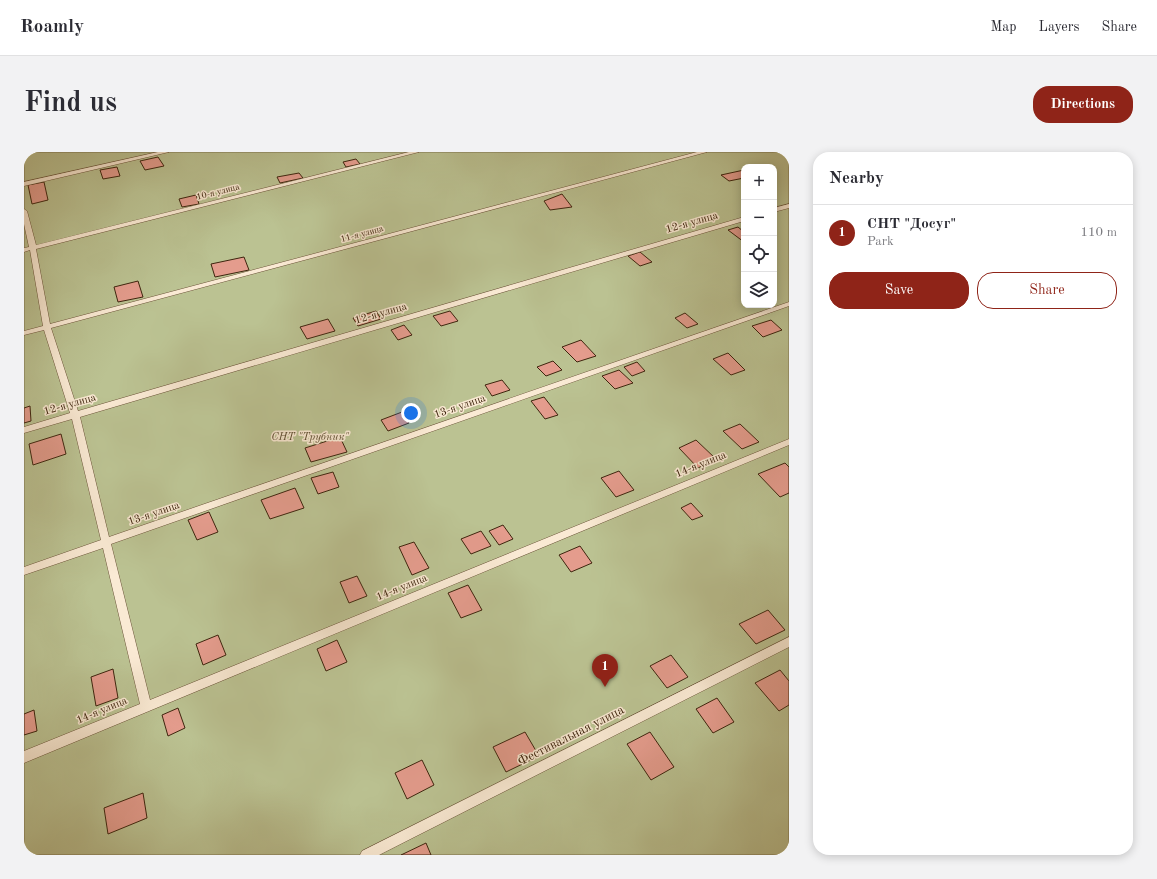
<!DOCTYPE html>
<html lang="en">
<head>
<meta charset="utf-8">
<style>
  :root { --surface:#fff; --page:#f2f2f3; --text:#2b2b33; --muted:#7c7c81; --line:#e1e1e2; --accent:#8f2418 }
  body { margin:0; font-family:"Old Standard TT",serif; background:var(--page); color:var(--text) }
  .controls { position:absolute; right:12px; top:12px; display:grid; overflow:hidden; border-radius:8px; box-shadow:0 2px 10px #0003 }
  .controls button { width:36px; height:36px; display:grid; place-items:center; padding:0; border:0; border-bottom:1px solid var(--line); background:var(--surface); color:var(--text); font:20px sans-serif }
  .you { position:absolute; left:387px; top:261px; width:14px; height:14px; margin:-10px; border:3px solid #fff; border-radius:50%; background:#1a73e8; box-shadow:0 0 0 6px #1a73e833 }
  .badge { display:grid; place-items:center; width:26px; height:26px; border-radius:50%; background:var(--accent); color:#fff; font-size:13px; font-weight:700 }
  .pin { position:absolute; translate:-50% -33px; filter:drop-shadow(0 1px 2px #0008) }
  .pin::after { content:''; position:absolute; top:21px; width:14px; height:12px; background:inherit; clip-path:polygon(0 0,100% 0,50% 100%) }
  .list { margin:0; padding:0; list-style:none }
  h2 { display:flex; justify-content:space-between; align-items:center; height:52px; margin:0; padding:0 16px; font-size:17px }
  h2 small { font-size:13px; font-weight:400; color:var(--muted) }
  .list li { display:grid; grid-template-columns:26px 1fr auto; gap:12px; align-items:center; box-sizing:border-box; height:56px; padding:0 16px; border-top:1px solid var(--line) }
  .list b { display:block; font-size:15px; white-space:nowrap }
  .list p { margin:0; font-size:13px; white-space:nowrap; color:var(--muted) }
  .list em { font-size:13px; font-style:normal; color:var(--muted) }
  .actions { display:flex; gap:8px; padding:12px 16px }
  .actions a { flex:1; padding:9px 0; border:1px solid var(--accent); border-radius:16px; text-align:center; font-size:14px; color:var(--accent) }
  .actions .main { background:var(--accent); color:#fff }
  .icon { flex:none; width:22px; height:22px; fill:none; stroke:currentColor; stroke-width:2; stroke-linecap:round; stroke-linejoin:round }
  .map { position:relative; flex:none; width:765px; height:703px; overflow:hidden; border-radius:16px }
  header { display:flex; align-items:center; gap:24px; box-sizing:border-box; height:56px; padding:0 20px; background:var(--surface); border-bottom:1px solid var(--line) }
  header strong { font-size:19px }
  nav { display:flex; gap:22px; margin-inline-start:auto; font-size:14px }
  .intro { display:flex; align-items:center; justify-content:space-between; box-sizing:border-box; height:96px; padding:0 24px }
  h1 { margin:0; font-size:28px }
  .button { padding:10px 18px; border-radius:16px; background:var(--accent); color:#fff; font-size:14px; font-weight:700 }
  main { display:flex; gap:24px; padding:0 24px }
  aside { flex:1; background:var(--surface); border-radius:16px; box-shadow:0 2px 10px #0003 }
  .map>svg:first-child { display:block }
  .green { fill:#bbc292; stroke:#7c7450; fill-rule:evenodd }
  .building { fill:#e49c8d; stroke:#3e250e }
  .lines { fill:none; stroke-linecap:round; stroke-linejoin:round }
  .service-casing { stroke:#6c543a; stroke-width:1 }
  .service { fill:#faead4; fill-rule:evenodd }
  .labels { text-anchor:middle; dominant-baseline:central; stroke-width:3; stroke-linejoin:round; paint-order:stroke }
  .far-street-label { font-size:9px; fill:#3e250e; stroke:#faead4 }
  .street-label { font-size:11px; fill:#3e250e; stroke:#faead4 }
  .park-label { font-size:11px; font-style:italic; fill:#5d4c2f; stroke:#faead4 }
  .near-street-label { font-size:13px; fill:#3e250e; stroke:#faead4 }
</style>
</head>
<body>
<header>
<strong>Roamly</strong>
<nav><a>Map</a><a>Layers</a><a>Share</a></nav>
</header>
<div class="intro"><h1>Find us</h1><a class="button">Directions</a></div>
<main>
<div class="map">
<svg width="765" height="703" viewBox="0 0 765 703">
  <rect width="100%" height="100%" fill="#f7dfbd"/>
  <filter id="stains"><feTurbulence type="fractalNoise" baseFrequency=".005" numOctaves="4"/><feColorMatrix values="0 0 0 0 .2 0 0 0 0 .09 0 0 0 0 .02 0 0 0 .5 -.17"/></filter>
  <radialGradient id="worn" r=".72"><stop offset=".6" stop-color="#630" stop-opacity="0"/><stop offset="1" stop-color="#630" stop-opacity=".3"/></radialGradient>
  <path class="green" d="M0,0H765V703H0ZM720,15H750V153H720Z"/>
  <path class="building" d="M134,5L140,14L121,18L116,9Z
    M332,7L336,12L322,15L319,10Z
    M93,15L96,24L79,27L76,18Z
    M720,18V26L705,29L697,23Z
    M275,21L279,26L256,31L253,25Z
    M20,30L24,48L8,52L4,33Z
    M538,42L548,55L526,58L520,49Z
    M172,43L175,52L158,55L155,47Z
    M714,75L720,80V90L704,78Z
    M616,100L628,110L616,114L604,104Z
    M220,105L225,118L191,125L187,112Z
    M114,129L119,145L94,150L90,135Z
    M352,159L357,167L334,174L329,166Z
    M426,159L434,169L417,174L409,164Z
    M661,161L674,172L663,176L651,166Z
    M304,167L311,179L283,187L276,175Z
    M747,168L758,178L739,185L728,174Z
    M380,173L388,183L374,188L367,178Z
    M557,188L572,204L553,210L538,195Z
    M704,201L721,218L707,223L689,207Z
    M529,209L538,218L522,224L513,215Z
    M613,210L621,219L608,224L600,215Z
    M595,218L609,231L591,237L578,224Z
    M478,228L486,238L468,244L461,233Z
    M520,245L534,263L521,267L507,249Z
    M6,254L7,269L0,271V256Z
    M378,260L385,271L364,279L357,268Z
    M716,272L735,290L718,297L699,279Z
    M37,282L42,302L9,313L5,292Z
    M316,285L323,300L287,310L281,296Z
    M672,288L692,307L674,316L655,296Z
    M761,311L765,315V341L756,345L734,322Z
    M595,319L610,338L592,345L577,326Z
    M309,320L315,335L294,342L287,326Z
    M271,336L280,356L246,367L237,348Z
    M667,351L679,364L668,368L657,356Z
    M185,360L194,380L173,388L164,368Z
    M479,373L489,387L475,393L465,379Z
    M457,379L467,394L447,402L437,387Z
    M390,390L405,416L388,423L375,395Z
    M556,394L568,411L547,420L535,403Z
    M333,424L343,444L325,451L316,430Z
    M444,433L458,458L437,466L424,441Z
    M744,458L761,478L732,492L715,472Z
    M194,483L202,503L179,513L172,492Z
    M313,488L323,510L302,519L293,497Z
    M647,503L664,525L643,536L626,514Z
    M89,517L94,546L72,554L67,525Z
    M756,518L765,529V553L755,559L731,531Z
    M693,546L710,570L689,581L672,557Z
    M154,556L161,576L144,584L138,563Z
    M10,558L13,579L0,583V562Z
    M501,580L515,604L482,620L469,595Z
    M626,580L650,615L627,628L603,592Z
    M398,608L410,633L383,647L371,621Z
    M119,641L123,666L84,682L80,656Z
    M402,691L407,703H377Z"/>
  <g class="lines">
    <g class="service-casing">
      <path id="service" d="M134,0H145L0,34V30Z
        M385,0H395L12,97L26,172L673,0H683L27,176L54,259L720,65V69L56,265L85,385L765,150V154L87,392L126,548L765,287V293L0,611V599L116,552L79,396L0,423V415L77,388L48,267L0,281V275L46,261L20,178L0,183V179L19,174L6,98L0,100V96L5,95L0,72V57L3,59L12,93Z
        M765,52V56L750,60V56Z
        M765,485V495L355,703H336L338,699Z"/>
    </g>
    <use href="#service" class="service"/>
  </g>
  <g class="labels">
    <g class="far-street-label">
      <text transform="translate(194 40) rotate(-14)">10-я улица</text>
      <text transform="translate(338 82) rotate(-15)">11-я улица</text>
    </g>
    <g class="street-label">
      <text transform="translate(668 71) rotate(-16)">12-я улица</text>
      <text transform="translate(357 162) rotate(-16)">12-я улица</text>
      <text transform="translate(46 253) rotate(-16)">12-я улица</text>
      <text transform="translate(436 255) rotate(-19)">13-я улица</text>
      <text transform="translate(677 313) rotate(-22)">14-я улица</text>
      <text transform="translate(130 362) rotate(-19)">13-я улица</text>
      <text transform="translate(378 436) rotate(-22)">14-я улица</text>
      <text transform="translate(78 559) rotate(-23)">14-я улица</text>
    </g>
    <g class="park-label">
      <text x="286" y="285">СНТ "Трубник"</text>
    </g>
    <g class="near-street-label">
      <text transform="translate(547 584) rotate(-27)">Фестивальная улица</text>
    </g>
  </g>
  <rect width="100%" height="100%" filter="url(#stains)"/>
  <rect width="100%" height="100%" fill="url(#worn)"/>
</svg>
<div class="controls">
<button>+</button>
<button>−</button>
<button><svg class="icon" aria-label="locate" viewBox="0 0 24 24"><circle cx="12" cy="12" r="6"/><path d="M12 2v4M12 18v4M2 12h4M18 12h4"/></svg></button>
<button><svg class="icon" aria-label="layers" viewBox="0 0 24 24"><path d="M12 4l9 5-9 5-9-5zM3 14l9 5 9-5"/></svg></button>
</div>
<div class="you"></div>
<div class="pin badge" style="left:581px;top:535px">1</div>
</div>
<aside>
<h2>Nearby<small></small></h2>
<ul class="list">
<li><span class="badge">1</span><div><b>СНТ &quot;Досуг&quot;</b><p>Park</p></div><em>110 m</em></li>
</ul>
<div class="actions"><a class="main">Save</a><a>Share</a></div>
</aside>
</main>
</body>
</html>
